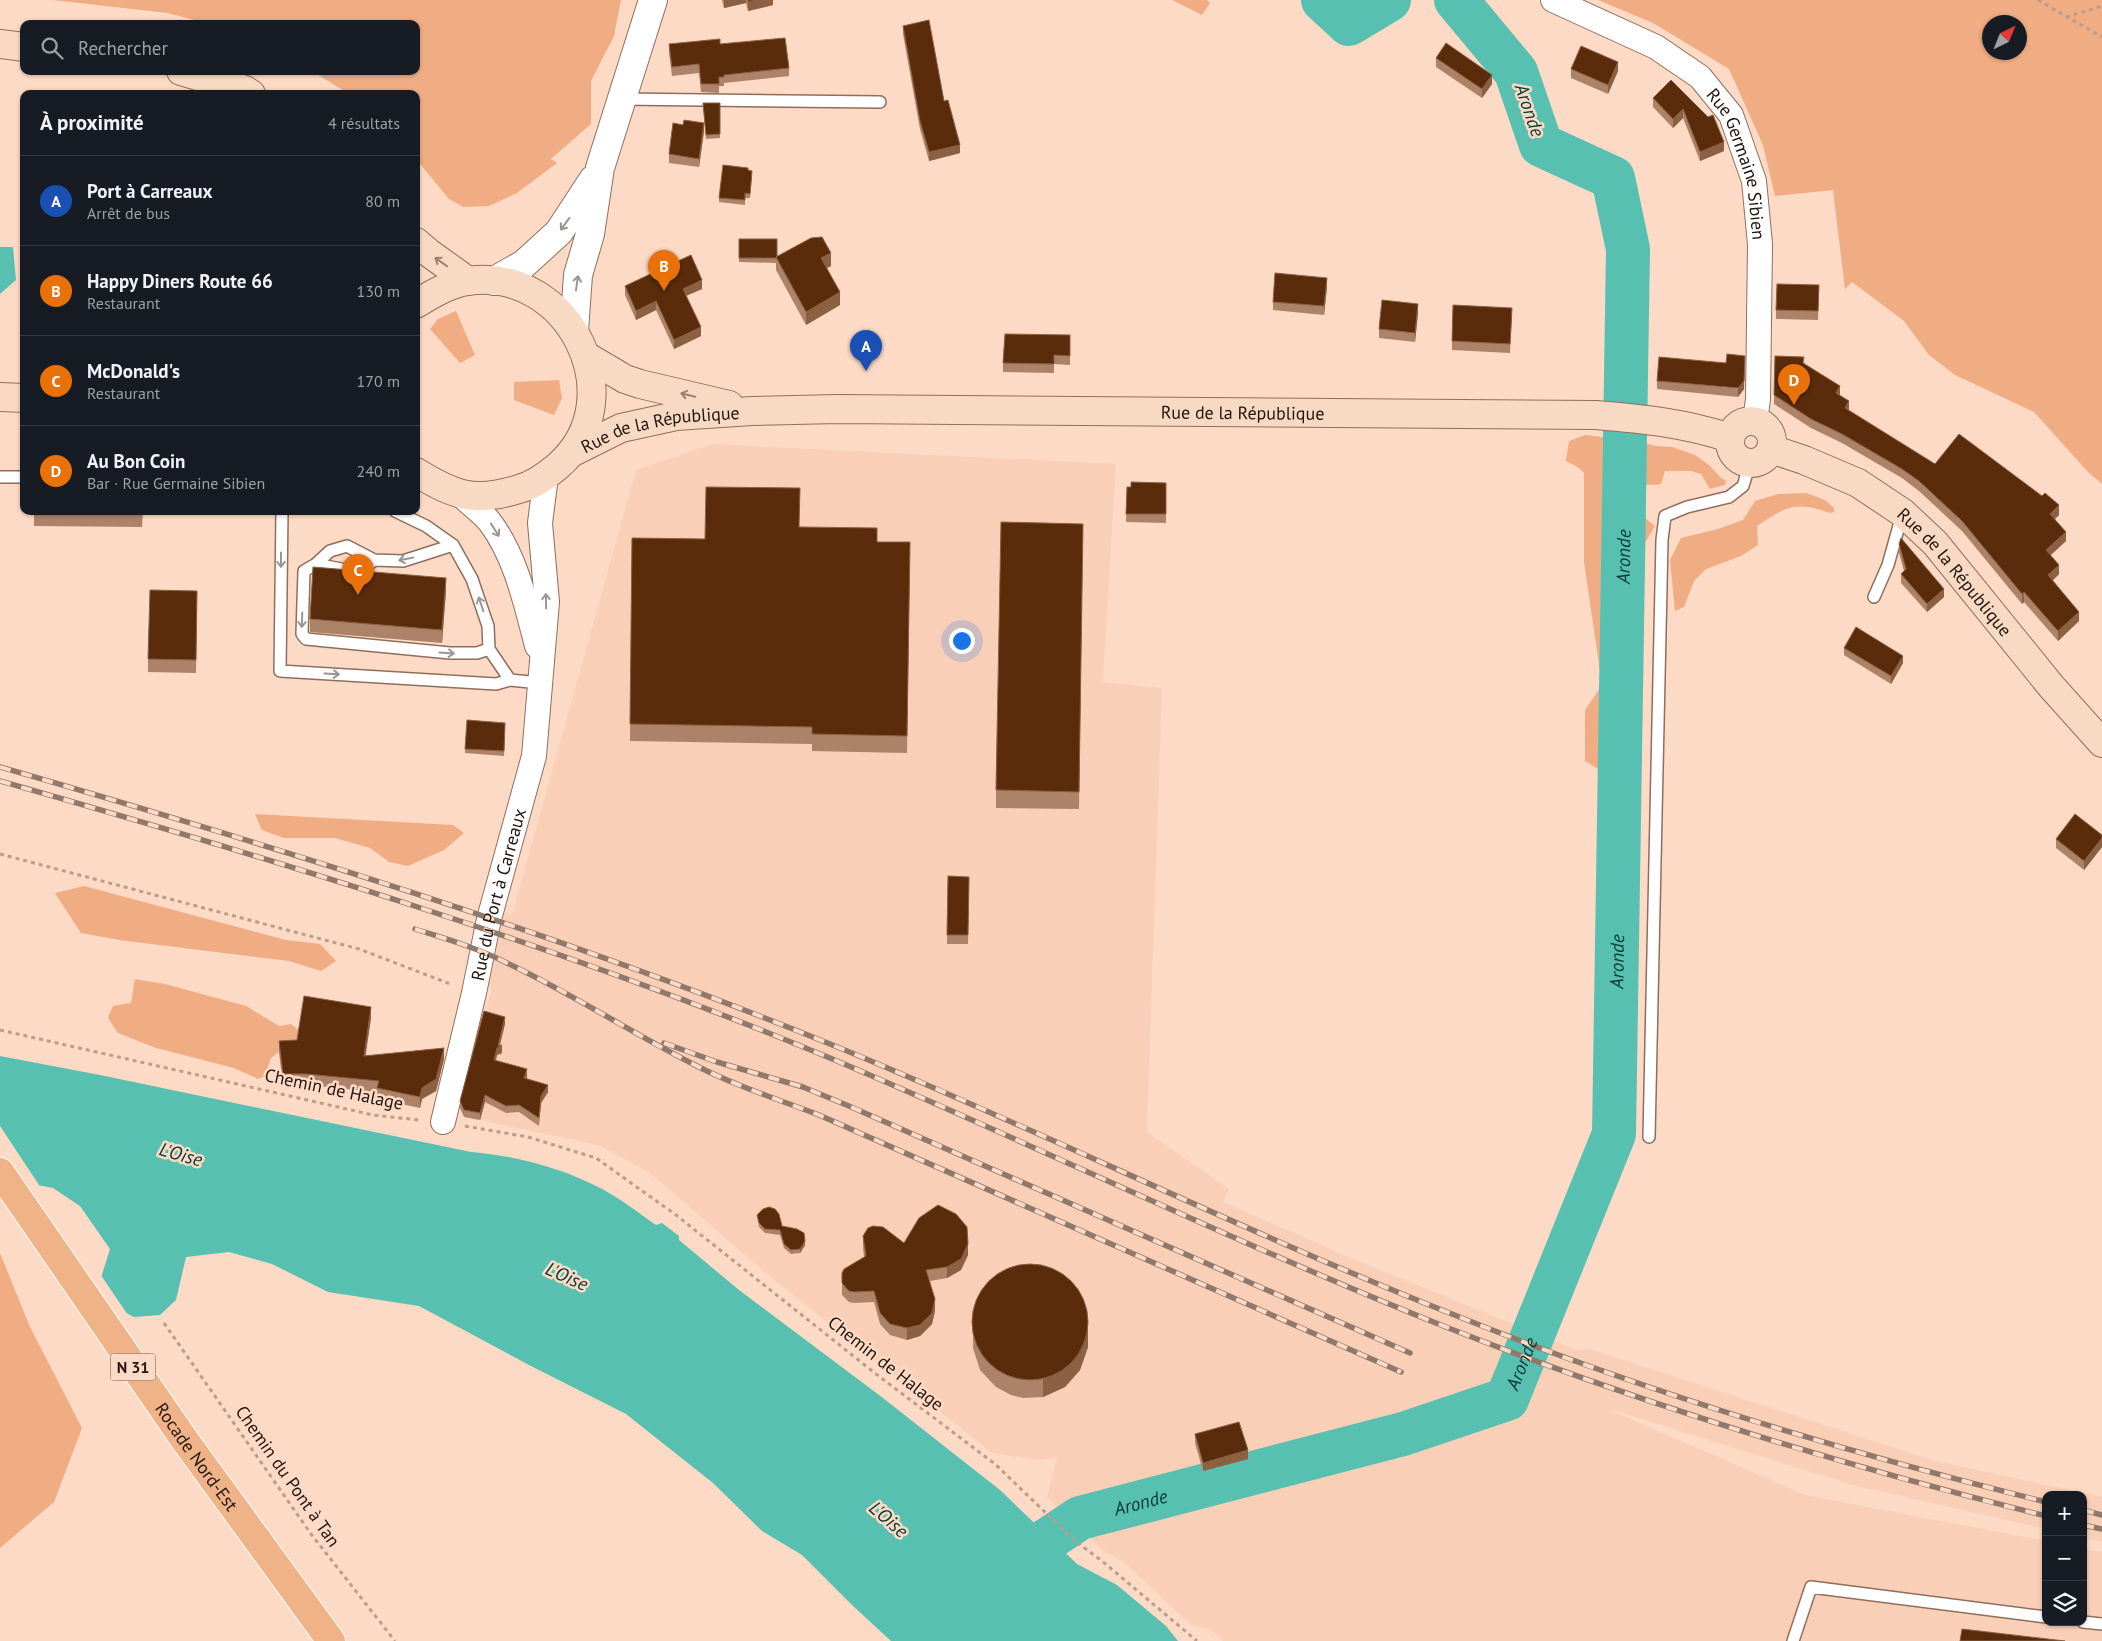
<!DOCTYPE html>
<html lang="fr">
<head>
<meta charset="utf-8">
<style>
  :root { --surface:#171b24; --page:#242831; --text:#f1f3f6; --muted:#9ea1a6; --line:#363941; --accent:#1a73e8 }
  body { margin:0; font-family:"PT Sans",sans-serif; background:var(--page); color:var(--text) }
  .controls { position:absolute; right:15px; bottom:15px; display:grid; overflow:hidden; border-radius:10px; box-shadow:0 1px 4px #0004 }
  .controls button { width:45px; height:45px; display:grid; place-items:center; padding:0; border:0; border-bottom:1px solid var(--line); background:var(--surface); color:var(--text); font:25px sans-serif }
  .compass { position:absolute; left:1982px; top:15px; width:45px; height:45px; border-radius:50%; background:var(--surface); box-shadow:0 1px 4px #0004; rotate:43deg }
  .you { position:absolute; left:961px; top:640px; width:18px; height:18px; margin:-12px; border:4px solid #fff; border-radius:50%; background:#1a73e8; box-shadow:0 0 0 8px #1a73e833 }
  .badge { display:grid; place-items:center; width:32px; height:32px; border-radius:50%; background:var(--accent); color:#fff; font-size:16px; font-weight:700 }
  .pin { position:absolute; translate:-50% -41px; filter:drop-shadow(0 1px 2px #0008) }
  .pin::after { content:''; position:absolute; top:26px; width:18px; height:15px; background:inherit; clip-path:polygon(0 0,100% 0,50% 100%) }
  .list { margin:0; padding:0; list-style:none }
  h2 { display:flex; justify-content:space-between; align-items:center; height:65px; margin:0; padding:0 20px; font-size:21px }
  h2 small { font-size:16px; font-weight:400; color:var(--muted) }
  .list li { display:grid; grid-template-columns:32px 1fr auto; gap:15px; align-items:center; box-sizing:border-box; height:90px; padding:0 20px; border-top:1px solid var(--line) }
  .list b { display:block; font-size:19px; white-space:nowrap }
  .list p { margin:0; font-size:16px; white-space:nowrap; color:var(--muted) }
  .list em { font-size:16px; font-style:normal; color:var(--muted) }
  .icon { flex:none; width:28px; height:28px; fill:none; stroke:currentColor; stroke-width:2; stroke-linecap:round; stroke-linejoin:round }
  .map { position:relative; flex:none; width:2102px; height:1641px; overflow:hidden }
  .search { position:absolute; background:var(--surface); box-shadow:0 1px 4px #0004; left:20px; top:20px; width:400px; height:55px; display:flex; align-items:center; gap:12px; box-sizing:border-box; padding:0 18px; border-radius:10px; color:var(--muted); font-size:19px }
  .panel { position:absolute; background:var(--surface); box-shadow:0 1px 4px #0004; left:20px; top:90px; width:400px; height:425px; border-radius:10px }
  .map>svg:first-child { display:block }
  .built { fill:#f9cfb7 }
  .green { fill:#f0ad84; fill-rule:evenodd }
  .water { fill:#57c0b1 }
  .pier { fill:#fddac6 }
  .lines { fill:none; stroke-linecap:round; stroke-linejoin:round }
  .river { stroke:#57c0b1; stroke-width:44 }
  .service-casing { stroke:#8e6f5d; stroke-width:14 }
  .minor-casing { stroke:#8e6f5d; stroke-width:26 }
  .tertiary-casing { stroke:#8e6f5d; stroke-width:30 }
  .secondary-casing { stroke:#8e6f5d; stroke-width:30 }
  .primary-casing { stroke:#fff; stroke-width:30 }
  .path { stroke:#b99d8d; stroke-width:3; stroke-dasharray:4 4; stroke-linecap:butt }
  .service { stroke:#fff; stroke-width:11 }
  .minor { stroke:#fff; stroke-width:24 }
  .tertiary { stroke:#fff; stroke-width:28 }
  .secondary { stroke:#f8d9c3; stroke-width:28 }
  .primary { stroke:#f0b388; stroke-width:28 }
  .rail-casing { stroke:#90786b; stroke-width:5.5 }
  .rail { stroke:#fddac6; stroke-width:4; stroke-dasharray:11; stroke-linecap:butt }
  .wall { fill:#ac8368 }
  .shaded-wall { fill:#8b6043 }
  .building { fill:#5a2c0b; stroke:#8b6043 }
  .oneway { stroke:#9c9693 }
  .oneway2 { stroke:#988172 }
  .labels { text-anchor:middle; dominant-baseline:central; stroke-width:5; stroke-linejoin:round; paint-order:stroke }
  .shield { fill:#fddac6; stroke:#645146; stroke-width:1 }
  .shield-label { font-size:16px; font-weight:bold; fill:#22160f }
  .street-label { font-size:18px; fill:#22160f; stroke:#fddac6 }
  .water-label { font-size:19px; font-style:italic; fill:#063933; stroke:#fddac6 }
</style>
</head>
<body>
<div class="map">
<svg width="2102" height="1641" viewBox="0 0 2102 1641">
  <rect width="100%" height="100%" fill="#fddac6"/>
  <path class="built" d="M713,444L1116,464L1103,682L1162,688L1147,1132L1229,1189L1223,1202L1360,1262L1577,1350L1590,1349L1935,1461L2102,1497V1542L2083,1538V1495H2046V1529L1853,1485L1603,1407L1805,1495L2046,1541V1622H2083V1549L2102,1552V1641H1223L1210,1629L1191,1625L1125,1563L1103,1550L1047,1497L1057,1457L1037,1460L992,1453L767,1274L650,1173L599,1145L464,1117L461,1107L492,988L477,979L492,908L512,915L636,470Z"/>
  <path class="green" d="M53,0H621L614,36L591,81V124L551,159L557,163L517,193L489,206L463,207L449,199L416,159V94H349L312,71H416V24H210L167,13Z
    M1172,0H1207L1210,3L1202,15Z
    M1598,0H2102V484L2088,472L2034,412L1955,375L1929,355L1904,321L1852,282L1845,289L1833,190L1775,196L1763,145L1729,69L1653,23ZM1990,22H2020V52H1990Z
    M456,311L475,355L460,363L430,329L438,319Z
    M559,380L562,398L554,415L514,400V382Z
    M1585,435L1638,441L1655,446L1672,447L1695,455L1709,465L1720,477L1726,481L1725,485L1710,489L1701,474L1691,471H1665L1661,484C1648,487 1628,481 1613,479C1605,495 1612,503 1623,515L1645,518L1655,526C1636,558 1644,550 1609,550V588L1639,678L1640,722L1637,758L1619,775L1605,773L1585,761V710L1600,688L1601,678L1584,562V473L1579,468L1566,461L1569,441Z
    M1806,493L1825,500L1834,508V512L1830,513C1796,501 1786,506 1757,526L1758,545L1741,556L1706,569L1694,581L1684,607L1675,611L1670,560L1681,538L1718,529L1743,520L1755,501L1778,494Z
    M255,814L453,825L464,833L444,850L408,866L389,862L370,848L335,838H284L262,830Z
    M84,886L286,940L320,944L336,961L321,971L289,961L119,940L81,933L55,893Z
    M135,979L165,984L246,1006L279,1026L291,1024L311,1040L291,1042L271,1058L265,1076L258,1079L234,1068L156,1048L118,1033L108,1018L113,1006L131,1003Z
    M0,1253L30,1327L82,1428L54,1502L0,1548Z"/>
  <path class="water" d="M0,247H13L16,280L0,294Z
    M0,1056L100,1075L471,1152C517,1156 563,1168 604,1190C622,1200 639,1213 656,1225L662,1223L679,1236V1240L739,1290L883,1398L1000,1490L1077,1564L1117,1585L1166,1626L1178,1641H891L852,1605L802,1555L762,1531L713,1483L626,1414L529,1365L419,1306L328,1292L272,1264L229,1252L186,1257L176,1300L160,1315L134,1317L95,1297L110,1249L80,1206L53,1188L0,1178Z"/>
  <path class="pier" d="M0,1126L41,1188L0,1180Z
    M100,1274L130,1318L94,1300L92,1297Z"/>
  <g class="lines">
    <g class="river">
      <path d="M1323,0L1349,24L1389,0"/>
      <path id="s1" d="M999,1572L1080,1518L1403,1434L1507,1399L1614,1134L1628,249L1613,178L1541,145L1516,72L1456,0"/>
    </g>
    <g class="service-casing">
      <path id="service" d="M622,99L880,102
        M0,477H24
        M282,511L280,671L496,684L510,680L540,683
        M395,511L426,526L453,545L472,579L488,626L489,649L510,680
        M453,545L403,561L374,560L347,546L330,551L316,564L304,571L302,634L306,639L450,653H477L489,649
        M316,564L346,570H362L374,560
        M1874,597L1888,565L1902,515
        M1649,1137L1662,540L1665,516L1687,507L1729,497L1743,486L1750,463
        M2083,1622L2102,1624
        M1793,1641L1811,1587L2046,1617"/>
    </g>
    <g class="minor-casing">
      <g id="minor">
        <path id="s2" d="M1553,0L1656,47L1700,77L1731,115L1754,181L1760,244L1758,399L1755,422"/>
        <path d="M461,495C470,504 481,512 489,521C516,556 526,604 537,646"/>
        <path id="s3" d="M443,1122L474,993L489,919L534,756L547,602L540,523L546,476"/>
      </g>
    </g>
    <g class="tertiary-casing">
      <path id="tertiary" d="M494,281L524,264L559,232L593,180
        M574,331L578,275L590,234L600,168L653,0"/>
    </g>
    <g class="secondary-casing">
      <g id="secondary">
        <path d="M0,44L24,47"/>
        <path d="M181,71L245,90L251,94"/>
        <path d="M416,242L429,253L468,281"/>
        <path d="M416,304C432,294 449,284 468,281C569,266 635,399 558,466C546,476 534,485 519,489C475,503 455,496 416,472"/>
        <path d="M586,356L625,379L640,384L729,405"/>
        <path d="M0,397L24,398"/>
        <circle cx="1751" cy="442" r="21"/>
        <path id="s4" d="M1771,449L1804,460L1858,483L1903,513L1935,543L2051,686L2102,743"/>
        <path id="s5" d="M571,453L621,428L676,416L752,411L838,409L1596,415C1644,419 1684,423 1730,438"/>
      </g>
    </g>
    <g class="primary-casing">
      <g id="primary">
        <path id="s6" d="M0,1172L186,1442L331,1641"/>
      </g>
    </g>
    <path class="path" d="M2038,0L2102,37
      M2066,17L2102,6
      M0,854L359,949L453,985
      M0,1030L373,1115L419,1120
      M465,1126L528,1137L596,1158L676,1215L876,1374L995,1464L1075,1541L1102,1561L1197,1641
      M164,1323L311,1534L395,1641"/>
    <use href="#service" class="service"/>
    <use href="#minor" class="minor"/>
    <use href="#tertiary" class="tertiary"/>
    <use href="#secondary" class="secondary"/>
    <use href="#primary" class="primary"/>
    <g class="rail-casing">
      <path id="rail" d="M0,767C280,848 560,934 830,1044C1039,1129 1241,1231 1452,1314C1645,1392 1844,1452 2046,1502
        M0,781C280,861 561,946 830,1058C1038,1146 1241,1246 1451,1329C1645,1405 1844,1466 2046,1516
        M415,929C446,939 478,948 507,963C571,993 630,1032 693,1064C733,1085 777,1099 819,1115L1401,1372
        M664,1043L717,1062L803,1087L849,1106L1410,1353
        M2083,1510L2102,1515
        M2083,1525L2102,1529"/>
    </g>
    <use href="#rail" class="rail"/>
  </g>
  <path class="wall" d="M722,0H773V5L748,11L746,3L724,8Z
    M903,26L960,153L929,161L920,129L903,34Z
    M669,44H720L789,68V76L724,83V86H719V93L701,92L699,73L672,76L669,53Z
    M1436,58L1492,84L1482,98L1436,67Z
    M1571,69L1618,71L1608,94L1571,78Z
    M1671,80L1724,151L1700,161L1683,118L1673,128L1653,107V98Z
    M703,103H720V138L706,139Z
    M704,131L699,167L669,163V154Z
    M748,170L752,176L750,198H745V205L719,202V198Z
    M739,239L777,256L831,266L827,268L840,305L806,325L776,270V263L739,262Z
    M625,286L702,289L686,296L701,336L674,349L656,310L636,320L625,295Z
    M1327,287L1324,315L1273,310V302Z
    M1819,294L1818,320L1776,319V310Z
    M1418,313L1415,342L1379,338V329Z
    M1512,316L1510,353L1452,350V341Z
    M1070,335V365L1054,364V373L1003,372V363Z
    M1775,356L1804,363L1840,395L1849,410L1935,464L2059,515L2055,519L2066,541L2051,555L2059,574L2053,580L2079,621L2058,641L2024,602L2022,604L1962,531L1919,491L1902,478L1842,443L1811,428L1774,404Z
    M1657,381L1744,389L1738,397L1657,389Z
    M1166,483V523L1126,522L1127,487H1131Z
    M34,511H143L142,527L34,526Z
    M1083,524L1079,809L996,808V790Z
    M799,527L877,542H910L907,753L812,751V744L630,741L632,538L705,539Z
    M1899,544L1944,597L1927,612L1901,583V574L1904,571L1899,553Z
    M197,591L196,673L148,672V659Z
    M446,591L442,643L310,632V619Z
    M1844,648L1903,663L1891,684L1844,655Z
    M505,723L504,756L465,753V749Z
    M2102,835V847L2084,870L2056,848V839Z
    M948,876L969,877L968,944H947Z
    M371,1018L365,1055L444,1059L436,1091L422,1099L420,1108L377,1099V1092L306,1085H283L279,1053V1041L297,1040Z
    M505,1024L500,1045L502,1053L497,1055L496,1060L527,1077V1079L548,1092L541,1103L539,1126L519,1112L506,1113L485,1102L480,1120L464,1117L460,1108V1101Z
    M757,1215L782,1226L805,1245L800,1253L791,1254L784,1248L780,1235L765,1233L759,1227Z
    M863,1236L968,1255L961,1270L947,1278L930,1281L935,1311L932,1324L920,1336L907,1340L890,1335L880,1324L874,1302L854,1303L849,1302L842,1295V1273L864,1257L863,1247Z
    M973,1331L1088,1347L1080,1370L1065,1387L1043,1397L1023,1398L1011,1395L996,1387L980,1370L973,1348Z
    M1195,1434L1248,1459L1203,1471L1195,1443Z"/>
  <path class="shaded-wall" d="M724,0H746V3L724,8Z
    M757,0H773V5L748,11V2Z
    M1618,62V71L1608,94V85Z
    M1492,75V84L1482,98V89Z
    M1683,109V118L1673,128V119Z
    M704,123V131L699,167V159Z
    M1724,142V151L1700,161V152Z
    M960,145V153L929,161V152Z
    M831,253V266L821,271V258Z
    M1327,278V287L1324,315V306Z
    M702,280V289L683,297V289Z
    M840,292V305L806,325V312Z
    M656,301V310L636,320V311Z
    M1418,304V313L1415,342V333Z
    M701,327V336L674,349V340Z
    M1745,356L1744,389L1738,397V388Z
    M1840,386V395L1836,393Z
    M1849,401V410L1845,408Z
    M2059,505V515L2050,523V514Z
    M2066,532V541L2046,559V550Z
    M2059,565V574L2048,585V575Z
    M446,578V591L442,643V630Z
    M1944,589V597L1927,612V604Z
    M2024,592V602L2022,604V594Z
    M2079,612V621L2058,641V631Z
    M1903,656V663L1891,684V676Z
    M2102,838V847L2084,870V861Z
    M371,1007V1018L364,1067V1056Z
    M505,1017V1024L499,1047L502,1045V1053L497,1055L494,1067V1060Z
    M444,1048V1059L436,1091L422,1099L420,1108V1097L422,1088Z
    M527,1069V1077L524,1085V1078Z
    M548,1085V1092L541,1103L539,1126L541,1096Z
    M485,1095V1102L480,1120V1113Z
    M805,1241V1245L800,1253V1249Z
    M968,1244V1255L961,1270L947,1278V1267Z
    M935,1299V1311L932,1324L920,1336L907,1340V1328Z
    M1088,1329V1347L1080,1370L1065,1387L1043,1397V1379Z
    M1248,1450V1459L1203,1471V1463Z"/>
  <path class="building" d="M748,0H757L748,2Z
    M929,20L944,101L948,100L960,145L929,152L920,121L903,26Z
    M785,38L789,68L724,75V77H719V84H701L699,64L672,67L669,44L720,39V44Z
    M1446,43L1492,75L1482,89L1436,58Z
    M1581,46L1618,62L1608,85L1571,69Z
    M1671,80L1708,117L1713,115L1724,142L1700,152L1683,109L1673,119L1653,98Z
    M703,103H720V134L706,135Z
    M684,120L704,123L699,159L669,154L673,123L683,125Z
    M723,165L748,168V170L752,171L750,194L745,193V200L719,198Z
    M822,237L831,253L821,258L840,292L806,312L776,257L811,238Z
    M739,239H777V256L776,258H739Z
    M691,255L702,280L683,289L701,327L674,340L656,301L636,311L625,286Z
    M1275,273L1327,278L1324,306L1273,302Z
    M1777,284L1819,285L1818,311L1776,310Z
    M1382,300L1418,304L1415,333L1379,329Z
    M1453,305L1512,308L1510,344L1452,341Z
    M1005,334L1070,335V356L1054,355V364L1003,363Z
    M1727,354L1745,356L1744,381L1738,388L1657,381L1659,357L1726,363Z
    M1775,356L1804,357L1803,363L1840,386L1836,393L1849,401L1845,408L1935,464L1959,434L2042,496L2045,493L2059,505L2050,514L2066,532L2046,550L2059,565L2048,575L2079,612L2058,631L2024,592L2022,594L1962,521L1919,481L1902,469L1842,434L1811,419L1774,395Z
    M1131,482L1166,483V514H1126L1127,487H1131Z
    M706,487L800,488L799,527L877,528V542H910L907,736L812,734V727L630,724L632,538L705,539Z
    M34,511H142V514L34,513Z
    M1001,522L1083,524L1079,792L996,790Z
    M1901,538L1944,589L1927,604L1901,574L1906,569L1899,544Z
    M313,567L446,578L442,630L310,619Z
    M150,590L197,591L196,660L148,659Z
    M1856,627L1903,656L1891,676L1844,648Z
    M467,720L505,723L504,751L465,749Z
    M2075,814L2102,835V838L2084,861L2056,839Z
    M948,876L969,877L968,935H947Z
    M304,996L371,1007L364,1056L444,1048L436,1079L422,1088L420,1097L377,1088L379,1081L306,1074H283L279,1041L297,1040Z
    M484,1011L505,1017L498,1046L502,1045L497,1048L494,1060L527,1069L524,1078L548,1085L541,1096L539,1118L519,1105L506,1106L485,1095L480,1113L464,1110L460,1101Z
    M938,1205L956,1214L967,1227L968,1244L961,1259L947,1267L926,1270L935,1299L932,1313L920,1325L907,1328L890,1324L880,1313L874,1291L854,1292L849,1291L842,1283V1273L844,1269L866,1256L863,1236L868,1228L873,1226L883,1227L904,1243L919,1218Z
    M769,1207L775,1209L779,1214L782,1226L797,1229L804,1233L805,1241L800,1249L791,1250L784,1244L780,1230L765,1229L759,1223L757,1215L763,1209Z
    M972 1322a58 58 0 1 1 116 0a58 58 0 1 1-116 0Z
    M1239,1422L1248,1450L1203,1463L1195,1434Z
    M1962,1629L2065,1641H1960Z"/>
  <defs><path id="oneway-shaft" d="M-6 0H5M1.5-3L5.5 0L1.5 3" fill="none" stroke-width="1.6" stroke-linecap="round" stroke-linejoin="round" transform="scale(1.25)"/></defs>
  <g class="oneway">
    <use href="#oneway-shaft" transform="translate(565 224) rotate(126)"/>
    <use href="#oneway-shaft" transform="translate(577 283) rotate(-82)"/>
    <use href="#oneway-shaft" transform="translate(495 530) rotate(58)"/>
    <use href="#oneway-shaft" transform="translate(406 559) rotate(168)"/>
    <use href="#oneway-shaft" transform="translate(281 560) rotate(90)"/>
    <use href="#oneway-shaft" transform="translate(546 601) rotate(-91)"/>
    <use href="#oneway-shaft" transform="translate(481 604) rotate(-109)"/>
    <use href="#oneway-shaft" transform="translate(302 620) rotate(92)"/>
    <use href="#oneway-shaft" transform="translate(447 653) rotate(4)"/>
    <use href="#oneway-shaft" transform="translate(332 674) rotate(3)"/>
  </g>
  <g class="oneway2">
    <use href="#oneway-shaft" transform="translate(441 262) rotate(-145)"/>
    <use href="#oneway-shaft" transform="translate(688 395) rotate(-166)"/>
  </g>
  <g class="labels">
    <rect class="shield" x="110.5" y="1353.5" width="45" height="27" rx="4"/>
    <g class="shield-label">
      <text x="133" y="1367">N 31</text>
    </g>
    <g class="street-label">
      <text stroke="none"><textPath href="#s2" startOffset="264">Rue Germaine Sibien</textPath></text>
      <text stroke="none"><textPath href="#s5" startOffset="679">Rue de la République</textPath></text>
      <text stroke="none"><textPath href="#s5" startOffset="94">Rue de la République</textPath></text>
      <text stroke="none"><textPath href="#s4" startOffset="226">Rue de la République</textPath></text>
      <text stroke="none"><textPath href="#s3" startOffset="234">Rue du Port à Carreaux</textPath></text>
      <text transform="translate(334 1089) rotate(12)">Chemin de Halage</text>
      <text transform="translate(886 1363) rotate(38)">Chemin de Halage</text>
      <text stroke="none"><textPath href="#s6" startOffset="346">Rocade Nord-Est</textPath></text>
      <text transform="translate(288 1476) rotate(55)">Chemin du Pont à Tan</text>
    </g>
    <g class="water-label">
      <text transform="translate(1530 110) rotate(71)">Aronde</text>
      <text stroke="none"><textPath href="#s1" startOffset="1404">Aronde</textPath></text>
      <text stroke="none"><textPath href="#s1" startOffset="999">Aronde</textPath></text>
      <text transform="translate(181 1154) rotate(16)">L'Oise</text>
      <text transform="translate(567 1276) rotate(24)">L'Oise</text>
      <text stroke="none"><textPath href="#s1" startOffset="579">Aronde</textPath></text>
      <text stroke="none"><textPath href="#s1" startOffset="160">Aronde</textPath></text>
      <text transform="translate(889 1519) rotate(41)">L'Oise</text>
    </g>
  </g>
</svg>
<div class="controls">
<button>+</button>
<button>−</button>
<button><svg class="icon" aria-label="layers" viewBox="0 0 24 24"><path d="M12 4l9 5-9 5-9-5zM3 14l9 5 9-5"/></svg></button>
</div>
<svg class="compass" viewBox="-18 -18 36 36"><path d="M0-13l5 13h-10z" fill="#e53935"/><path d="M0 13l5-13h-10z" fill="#9ea1a6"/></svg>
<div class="you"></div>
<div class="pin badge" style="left:866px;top:371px;background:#1a4fb4">A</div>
<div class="pin badge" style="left:664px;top:291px;background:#e8710a">B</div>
<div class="pin badge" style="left:358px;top:595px;background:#e8710a">C</div>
<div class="pin badge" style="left:1794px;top:405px;background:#e8710a">D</div>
<div class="search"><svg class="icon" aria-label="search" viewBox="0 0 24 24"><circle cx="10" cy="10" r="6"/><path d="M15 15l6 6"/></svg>Rechercher</div>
<section class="panel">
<h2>À proximité<small>4 résultats</small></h2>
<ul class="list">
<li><span class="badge" style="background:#1a4fb4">A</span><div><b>Port à Carreaux</b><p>Arrêt de bus</p></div><em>80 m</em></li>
<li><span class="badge" style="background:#e8710a">B</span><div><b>Happy Diners Route 66</b><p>Restaurant</p></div><em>130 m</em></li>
<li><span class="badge" style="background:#e8710a">C</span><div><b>McDonald's</b><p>Restaurant</p></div><em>170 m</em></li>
<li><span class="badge" style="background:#e8710a">D</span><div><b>Au Bon Coin</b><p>Bar · Rue Germaine Sibien</p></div><em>240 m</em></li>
</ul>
</section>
</div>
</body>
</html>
